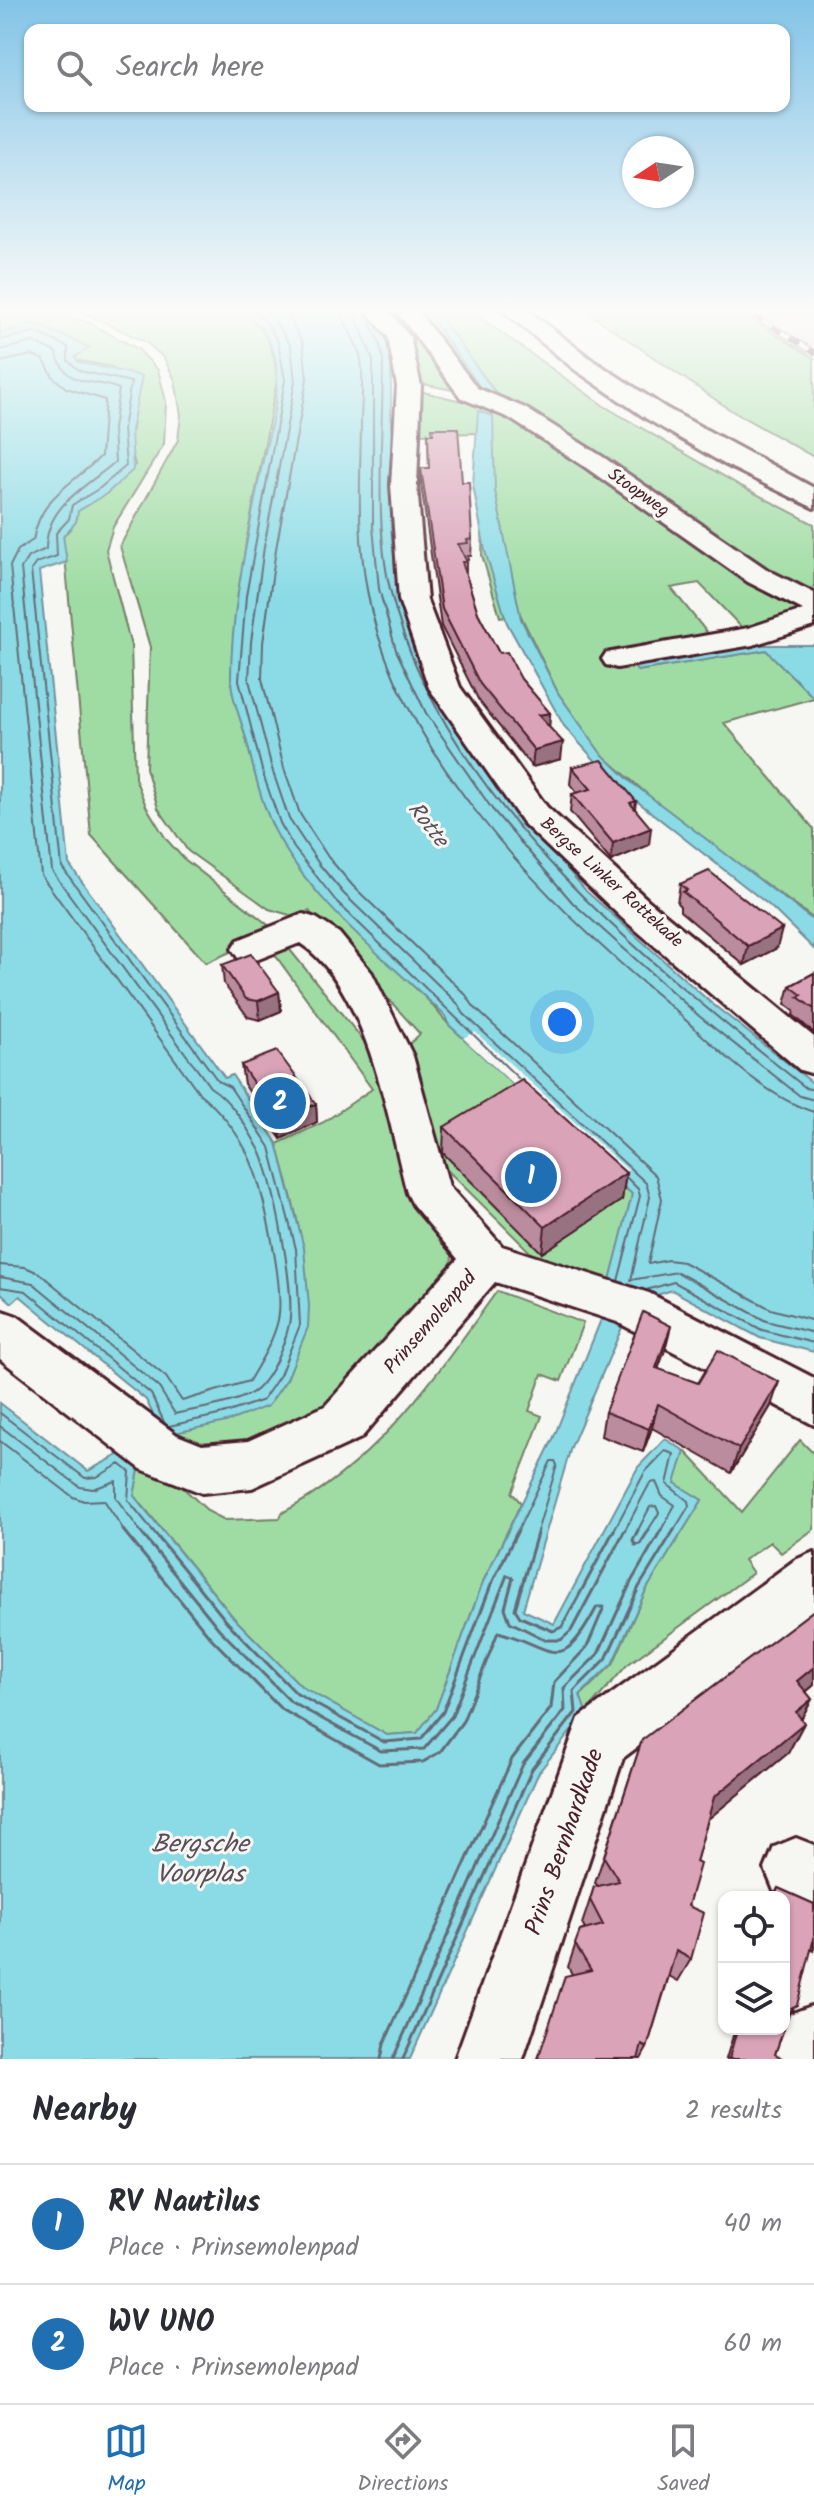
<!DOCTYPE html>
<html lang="en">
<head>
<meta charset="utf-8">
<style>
  :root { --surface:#fff; --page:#f2f2f3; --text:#2b2b33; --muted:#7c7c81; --line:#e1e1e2; --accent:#1f6fb2 }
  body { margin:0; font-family:Kalam,sans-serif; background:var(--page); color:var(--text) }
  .controls { position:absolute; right:24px; bottom:24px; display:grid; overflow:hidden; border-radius:16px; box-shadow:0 2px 6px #0004 }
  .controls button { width:72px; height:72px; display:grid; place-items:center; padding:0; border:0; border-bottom:2px solid var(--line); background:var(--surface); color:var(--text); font:40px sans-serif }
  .compass { position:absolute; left:622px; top:136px; width:72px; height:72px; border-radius:50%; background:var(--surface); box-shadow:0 2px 6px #0004; rotate:258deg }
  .you { position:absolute; left:562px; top:1022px; width:28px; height:28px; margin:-20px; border:6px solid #fff; border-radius:50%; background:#1a73e8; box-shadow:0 0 0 12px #1a73e833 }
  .badge { display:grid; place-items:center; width:52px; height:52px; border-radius:50%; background:var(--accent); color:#fff; font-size:26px; font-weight:700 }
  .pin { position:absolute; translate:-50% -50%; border:4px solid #fff; box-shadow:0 2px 8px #0006 }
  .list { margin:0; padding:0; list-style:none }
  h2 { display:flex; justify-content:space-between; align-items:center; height:104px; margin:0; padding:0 32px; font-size:34px }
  h2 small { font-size:26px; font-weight:400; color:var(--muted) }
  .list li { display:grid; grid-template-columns:52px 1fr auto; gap:24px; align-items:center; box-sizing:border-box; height:120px; padding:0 32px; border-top:2px solid var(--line) }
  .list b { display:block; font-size:30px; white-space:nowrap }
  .list p { margin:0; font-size:26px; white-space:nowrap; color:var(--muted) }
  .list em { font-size:26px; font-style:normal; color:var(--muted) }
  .icon { flex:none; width:44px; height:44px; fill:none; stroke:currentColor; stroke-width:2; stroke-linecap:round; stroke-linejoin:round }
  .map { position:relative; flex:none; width:814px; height:2059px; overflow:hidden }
  .search { position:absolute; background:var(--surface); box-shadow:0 2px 6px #0004; left:24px; right:24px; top:24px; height:88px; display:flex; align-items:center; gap:20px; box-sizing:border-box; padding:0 28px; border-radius:16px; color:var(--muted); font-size:30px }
  .sheet { height:344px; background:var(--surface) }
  nav { display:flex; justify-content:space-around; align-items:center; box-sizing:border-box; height:112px; border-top:2px solid var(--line); background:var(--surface); font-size:22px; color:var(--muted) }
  nav a { display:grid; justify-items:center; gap:4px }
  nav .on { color:var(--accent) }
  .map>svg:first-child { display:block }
  .built { fill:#eedde1 }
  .green { fill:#9fdca3; stroke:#747e67; stroke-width:2 }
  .water { fill:#8bdbe6; stroke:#71909b; stroke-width:2 }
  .pier { fill:#f6f6f2 }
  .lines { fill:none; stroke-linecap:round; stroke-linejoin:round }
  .shore-far1 { stroke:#646a76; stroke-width:2 }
  .shore { stroke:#646a76; stroke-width:3 }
  .minor-casing { stroke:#4a1f2b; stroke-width:6 }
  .highway-casing { stroke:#4a1f2b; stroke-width:6 }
  .minor { fill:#f6f6f2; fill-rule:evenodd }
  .highway { fill:#f6f6f2; fill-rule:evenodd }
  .rail-casing { stroke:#4a1f2b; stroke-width:6 }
  .rail { stroke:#f6f6f2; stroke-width:4; stroke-dasharray:11; stroke-linecap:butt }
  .wall { fill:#bb8c9e; stroke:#4a1f2b; stroke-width:2 }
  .shaded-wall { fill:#997281; stroke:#4a1f2b; stroke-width:2 }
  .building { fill:#daa3b8; stroke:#4a1f2b; stroke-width:2 }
  .labels { text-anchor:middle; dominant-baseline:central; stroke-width:6; stroke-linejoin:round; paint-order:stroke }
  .far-street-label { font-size:18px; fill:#4a1f2b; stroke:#f6f6f2 }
  .street-label { font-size:20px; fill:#4a1f2b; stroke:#f6f6f2 }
  .water-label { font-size:22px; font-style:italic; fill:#5a4e5a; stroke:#f6f6f2 }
  .near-street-label { font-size:24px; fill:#4a1f2b; stroke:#f6f6f2 }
  .near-water-label { font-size:26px; font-style:italic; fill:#5a4e5a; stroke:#f6f6f2 }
</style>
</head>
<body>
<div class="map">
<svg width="814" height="2059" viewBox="0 0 814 2059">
  <rect width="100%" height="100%" fill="#f6f6f2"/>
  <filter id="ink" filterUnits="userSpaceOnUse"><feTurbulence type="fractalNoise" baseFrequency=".0125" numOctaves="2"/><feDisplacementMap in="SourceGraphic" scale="16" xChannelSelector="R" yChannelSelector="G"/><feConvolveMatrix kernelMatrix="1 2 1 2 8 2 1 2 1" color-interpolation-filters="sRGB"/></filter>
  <g filter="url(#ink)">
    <path class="built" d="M736,309H814V358Z"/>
    <path class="green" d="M0,309H47L89,323L138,349L158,370L166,401L164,444L113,527L106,550L131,646L135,778L146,806L166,839L183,858L276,931L206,963L91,835L63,535L70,530L78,511L106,494L135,465L130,445L135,404L112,367L75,360L78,353L89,347L0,333Z
      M76,309H237C265,324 275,349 277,380L246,543L233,640L231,681L256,777L331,907L427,999L449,1025L633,1195L608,1288L538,1260L436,1159L406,1047L420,1034L309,911L293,916L269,909L188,851L158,808L146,768L150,647L120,546L178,440L181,415L175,380L164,358L146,342Z
      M388,309H400L427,342L458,391L417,383C414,353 409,331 388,309Z
      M412,309H425L433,316L485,393H496L434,309H468L604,406L739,485L814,524V598L568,439L478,395Z
      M583,309H735L814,358V457L732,411Z
      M419,391L496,409L814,611L747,633L699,583L671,588L722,651L634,666L638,671L766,650L814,698L724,723L814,829V919L671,815L600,753L558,693L520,614L500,617L482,555L486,433L418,434Z
      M286,945L367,1045L415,1198L452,1255L451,1267L325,1413L208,1457L170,1434L287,1379C323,1294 300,1228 277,1144L324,1122L372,1089L273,952Z
      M497,1291L583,1323L561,1381L542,1374L529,1411L542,1416L512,1493L521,1503L483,1582L436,1709L417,1733L387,1735L302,1687L233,1617L134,1495L139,1469L150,1457L209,1512L225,1520L280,1518L282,1513C379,1462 434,1378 497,1291Z
      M800,1440L814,1454V1529L781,1553L770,1542L744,1560L753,1573L627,1665L586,1712L580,1696L613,1664L646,1590L702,1500L674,1483L685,1451L742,1512Z"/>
    <path class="water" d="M237,309H367C381,322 388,340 391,358V527L397,585L413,644L442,704L507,798L586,891L710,1002L814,1084V1352L760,1338L672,1290L645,1299H634L571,1447L523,1610L554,1624L638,1467L665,1439L685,1451L675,1483L702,1500L646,1590L612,1664L580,1695L586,1712L539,1772L410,2059H0V1403L88,1471L122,1453L139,1469L134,1496L233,1617L302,1687L387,1735L417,1733L436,1709L483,1582L553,1439L612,1292L608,1288L632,1194L449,1025L445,1016C386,958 312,904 274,829C261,802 254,771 247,742C242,722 231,698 231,678C231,609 247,541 260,474C267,440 284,387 274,354C269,335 254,318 237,309Z
      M425,309L437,312L496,394L484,393Z
      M36,324L89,347L75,357L78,362L142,376L131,430L133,470L106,494L78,511L76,522L63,536L67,562L39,571L69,864L225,1078L232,1075L277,1143L304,1248L309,1306L308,1327L287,1379L268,1406L226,1422L170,1434L156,1430L155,1418L146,1400L20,1296L12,1303L0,1292V333Z
      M478,411L493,416L495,491L521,619L558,693L600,752L631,782L814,921V949L770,906L619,787L564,726L507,623L485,551L473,485Z
      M760,645H814V698L766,650L637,671L634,666Z"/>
    <path class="pier" d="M475,1032L629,1171L616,1179L463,1038Z"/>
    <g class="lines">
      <path class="shore-far1" d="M252,309L267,323L278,342L285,380L246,596L239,680L263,774L280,823L294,848L336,901L519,1079
        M267,309L291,346L295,382L264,547L251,642L249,680L273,772L289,819L319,864L344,894L457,1003L464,1014L646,1183L650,1197L631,1280L677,1272L766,1321L814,1333
        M284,309L303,343L307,379L276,549L263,643L262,679L284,768L300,814L328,857L353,886L466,995L474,1007L656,1176L662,1199L648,1264L668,1260L683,1262L771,1309L814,1321
        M341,309C344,328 358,341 361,360C364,381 361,405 361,426C360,480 357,536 367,590C395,747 537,894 655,993C701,1031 756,1094 814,1112
        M353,309L373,360V527L379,589L396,650L426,713L492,809L573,903L699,1016L800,1096L814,1100
        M363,309L379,341L383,359C383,427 374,525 390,589C440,798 645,961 806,1088L814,1090
        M0,340L35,332L68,347V361L80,371L131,382L123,429L126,466L100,488L72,505L69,519L56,533L57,556L36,563L31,570L62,867L218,1081L230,1087L270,1147L296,1249L300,1325L280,1375L263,1400L223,1414L169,1426
        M0,350L33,342L56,352C67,390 89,377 119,389L113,429L115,462C85,488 46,505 46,549L28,557L21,568L52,871L210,1087C231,1100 247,1127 259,1149C273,1174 296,1295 289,1324C285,1344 272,1375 257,1389C242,1403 196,1409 175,1414L158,1386L33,1283L0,1277
        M0,362L32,355L44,360L53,377L66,388L105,400L101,456C72,485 41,495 33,540L18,550L10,566L41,875L200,1094C219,1109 239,1134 249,1157C263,1187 285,1288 278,1320C273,1342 260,1362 249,1381L182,1401L166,1377L39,1273L25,1267L0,1265
        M618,1281L640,1196L638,1189L627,1178
        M0,1287L26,1291L151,1394L164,1422
        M646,1290L674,1282L762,1330L814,1343
        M0,1413L85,1478L97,1477L120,1464L130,1472L128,1500L154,1532
        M0,1426L80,1487L93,1489L116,1481V1498L141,1532
        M0,1441L73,1497L84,1501L104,1500L125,1532
        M517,1532L551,1461H555L557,1465L537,1532
        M613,1532L645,1472L665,1451L674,1454L667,1484L688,1501L689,1506L673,1532
        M624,1532L650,1483L656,1482L662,1496L675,1505L660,1532
        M637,1532L650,1507L656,1506L659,1513L647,1532"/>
      <path class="shore" d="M123,1530L210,1637L281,1709L379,1764L423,1762L440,1752L463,1721L498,1632C556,1647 559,1678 597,1607H604L587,1647L554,1682L551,1708L512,1759L384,2044L381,2059
        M139,1530L219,1629L291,1702L381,1751L424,1749L452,1716L507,1575L513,1578L505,1608L510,1622L546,1640H561L571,1631L625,1530
        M152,1530L227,1622L297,1694L384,1742L421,1739L443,1712L491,1585L518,1530
        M538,1530L515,1609L520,1617L553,1631L562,1627L614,1530
        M638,1530L633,1540L635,1545L640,1544L649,1530
        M393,2059L523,1764L565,1710L564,1688L598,1654L631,1582L661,1530
        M403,2059L532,1769L576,1712L574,1691L606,1659L639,1587L674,1530"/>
      <g class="minor-casing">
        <path id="minor" d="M365,309H387L410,337L421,386L417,485L427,600L460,687L547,807L648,900L814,1037V1074L800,1070L622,918L523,823L429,688L399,600L391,485L397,386L388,337Z
          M395,309H416L477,388L525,408L603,457L768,570L814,593V626L753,645L617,668L606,665L602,659L606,653L748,628L803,610L748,582L585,467L509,418L461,398Z
          M303,914L316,918L339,933L372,973L413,1056L449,1186L502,1246L649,1293L814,1378V1425L617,1322L495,1282L361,1438L252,1488L202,1493L141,1469L0,1359V1310L17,1316L177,1435L202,1445L248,1441L325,1406L458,1259L413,1205L407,1193C388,1119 367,987 300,943L251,962L238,958L232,949L238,940Z
          M814,1552V1613L623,1758L523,2059H455L579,1718L795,1560Z
          M796,1838L814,1845V1908L774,1891L765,1869L774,1847Z
          M814,2005V2059H774L790,2014Z"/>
      </g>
      <g class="highway-casing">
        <path id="highway" d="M501,309H526L591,359L666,408L814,488V508L724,464L647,419L574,369Z"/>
      </g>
      <use href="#minor" class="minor"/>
      <use href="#highway" class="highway"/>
      <g class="rail-casing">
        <path id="rail" d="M744,309L814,352"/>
      </g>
      <use href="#rail" class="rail"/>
    </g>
    <path class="wall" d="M428,434L462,482L472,539L471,556H468V560H466V575L478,613L499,653L550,713L549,727L561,759L532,767L479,701L441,626L421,484V468H429Z
      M572,767L636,801L635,809L649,845L611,861L570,812L572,794L577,793L570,784Z
      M680,884L777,948L744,965L680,911V906L677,903Z
      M222,965L279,992L281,1011L260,1020L248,1017L224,984Z
      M814,973V1033L793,1015L794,1011L785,1004L790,986Z
      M241,1065L316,1104L317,1122L281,1139L244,1084Z
      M444,1127L626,1173L622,1200L542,1253L443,1153Z
      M665,1350L658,1369L698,1383L771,1406L731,1473L652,1428L643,1452L601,1436L605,1412Z
      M814,1610V1685L806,1692L812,1699L801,1719L804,1723L788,1753L708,1819L696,1862L688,1906L691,1959L678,1981L669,1976L647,2048L641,2059H538L572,1974L568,1967L580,1931L585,1929L582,1924L586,1912L594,1887L598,1886L595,1883L642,1740Z
      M778,1888L814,1904V1951L811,1949L792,2010L790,2011L775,2054L782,2059H726L735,2029H784V1897H773Z"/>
    <path class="shaded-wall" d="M550,713L549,730L538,715Z
      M563,742L561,759L532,767L534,750Z
      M651,828L649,845L611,861L613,843Z
      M782,929L777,948L744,965L748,946Z
      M279,992L281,1011L260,1020L258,1001Z
      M316,1104L317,1122L281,1139L279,1120Z
      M626,1173L622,1200L542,1253L545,1227Z
      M671,1326L665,1350L650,1392L656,1368Z
      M779,1382L771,1406L731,1473L739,1449Z
      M658,1404L652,1428L643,1452L649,1429Z
      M814,1667V1685L781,1712L797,1681Z
      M812,1699L795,1730L796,1712Z
      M804,1723L788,1753L701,1825L714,1797Z"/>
    <path class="building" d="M432,428H458L462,482H469L472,539L467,540L468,543L458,544L467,562H462L478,613L499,653L507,652L521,679L550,713L538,715L563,742L534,750L480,684L442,609L421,468H429L428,434H433Z
      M602,760L636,801L630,803L651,828L613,843L572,794L591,789L572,767Z
      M709,871L782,929L748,946L683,892L687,890L680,884Z
      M251,954L279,992L258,1001L246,999L222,965Z
      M814,973V1009L798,997L802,995L790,986Z
      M277,1051L316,1104L279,1120L241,1065Z
      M522,1080L626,1173L545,1227L444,1127Z
      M643,1312L671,1326L656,1368L698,1383L718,1350L779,1382L739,1449L658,1404L649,1429L605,1412Z
      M814,1610V1667L797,1681L812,1699L796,1712L804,1723L714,1797L696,1862L700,1864L688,1906L704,1913L691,1959L676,1951L647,2048L642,2045L638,2059H538L565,1976L591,1970L575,1944L580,1931L603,1925L590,1900L594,1887L619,1881L604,1857L642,1740Z
      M778,1888L814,1904V1943L813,1942L797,2005L791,2008L775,2054L782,2058V2059H729L737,2029H784V1897H775Z"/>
  </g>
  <linearGradient id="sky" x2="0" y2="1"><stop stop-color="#83c4e7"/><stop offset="0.52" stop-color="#fbfbf9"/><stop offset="1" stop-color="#fbfbf9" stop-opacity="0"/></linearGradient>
  <rect width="814" height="597" fill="url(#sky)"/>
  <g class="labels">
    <g class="far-street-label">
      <text transform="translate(638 493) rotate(35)">Stoopweg</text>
      <text transform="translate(611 883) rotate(42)">Bergse Linker Rottekade</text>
    </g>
    <g class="street-label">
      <text transform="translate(431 1323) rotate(-49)">Prinsemolenpad</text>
    </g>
    <g class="water-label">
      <text transform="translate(427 825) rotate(52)">Rotte</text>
    </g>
    <g class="near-street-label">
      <text transform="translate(565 1842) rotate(-71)">Prins Bernhardkade</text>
    </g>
    <g class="near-water-label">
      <text x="200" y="1845">Bergsche<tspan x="200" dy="30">Voorplas</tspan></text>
    </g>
  </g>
</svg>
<div class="controls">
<button><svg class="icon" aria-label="locate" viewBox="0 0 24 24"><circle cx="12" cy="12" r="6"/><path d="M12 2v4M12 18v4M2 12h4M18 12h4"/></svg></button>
<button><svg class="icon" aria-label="layers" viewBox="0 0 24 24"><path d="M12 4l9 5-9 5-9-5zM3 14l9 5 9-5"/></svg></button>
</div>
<svg class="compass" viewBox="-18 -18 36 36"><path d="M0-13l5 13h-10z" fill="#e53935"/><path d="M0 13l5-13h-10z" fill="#7c7c81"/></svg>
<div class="you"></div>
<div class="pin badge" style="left:531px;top:1177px">1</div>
<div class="pin badge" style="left:280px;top:1103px">2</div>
<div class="search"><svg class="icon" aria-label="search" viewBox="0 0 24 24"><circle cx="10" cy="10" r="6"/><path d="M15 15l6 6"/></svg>Search here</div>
</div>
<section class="sheet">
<h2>Nearby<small>2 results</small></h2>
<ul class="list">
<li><span class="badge">1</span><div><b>RV Nautilus</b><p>Place · Prinsemolenpad</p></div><em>40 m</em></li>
<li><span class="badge">2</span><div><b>WV UNO</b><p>Place · Prinsemolenpad</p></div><em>60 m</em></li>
</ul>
</section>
<nav>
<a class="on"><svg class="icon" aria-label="map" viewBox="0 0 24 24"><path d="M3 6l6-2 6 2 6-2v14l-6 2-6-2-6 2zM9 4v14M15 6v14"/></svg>Map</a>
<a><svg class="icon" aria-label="directions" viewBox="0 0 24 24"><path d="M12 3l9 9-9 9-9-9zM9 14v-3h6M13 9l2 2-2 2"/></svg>Directions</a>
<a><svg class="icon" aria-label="saved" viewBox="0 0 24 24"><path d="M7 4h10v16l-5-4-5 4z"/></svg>Saved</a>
</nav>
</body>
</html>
